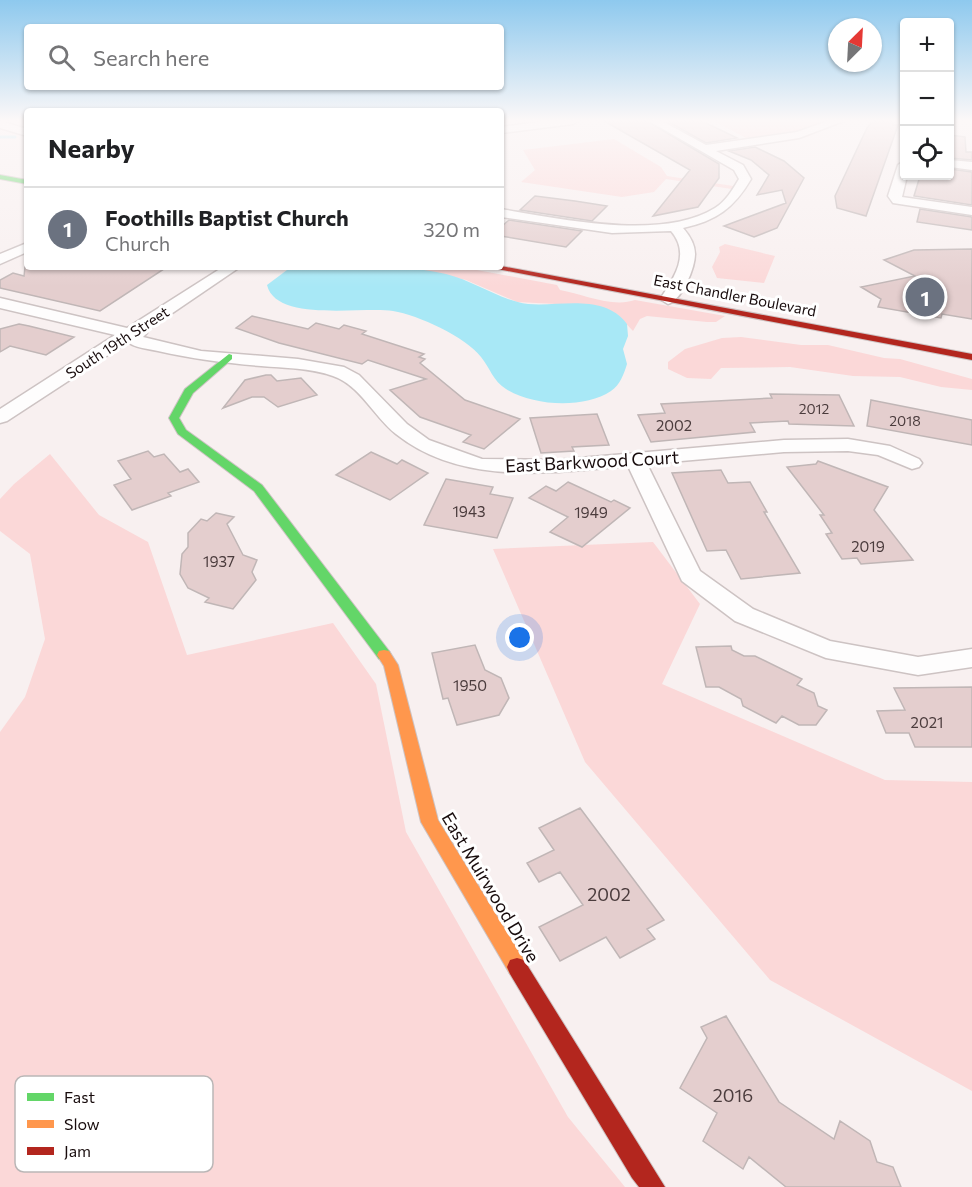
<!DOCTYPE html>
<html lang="en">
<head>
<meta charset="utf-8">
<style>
  :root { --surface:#fff; --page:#f6f6f6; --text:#202124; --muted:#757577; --line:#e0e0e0; --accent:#ea580c }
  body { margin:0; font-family:Commissioner,sans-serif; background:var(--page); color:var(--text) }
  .controls { position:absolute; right:18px; top:18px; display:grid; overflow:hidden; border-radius:6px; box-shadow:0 2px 4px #0004 }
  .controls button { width:54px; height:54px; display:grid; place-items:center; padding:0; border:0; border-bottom:2px solid var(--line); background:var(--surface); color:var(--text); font:30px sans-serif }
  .compass { position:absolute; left:828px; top:18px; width:54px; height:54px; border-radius:50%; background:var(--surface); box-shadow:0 2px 4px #0004; rotate:24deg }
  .you { position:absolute; left:520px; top:638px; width:21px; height:21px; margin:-15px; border:4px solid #fff; border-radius:50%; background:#1a73e8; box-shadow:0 0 0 9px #1a73e833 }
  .badge { display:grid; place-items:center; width:39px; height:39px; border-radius:50%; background:var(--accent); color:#fff; font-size:20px; font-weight:700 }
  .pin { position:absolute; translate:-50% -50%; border:3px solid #fff; box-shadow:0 2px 6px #0006 }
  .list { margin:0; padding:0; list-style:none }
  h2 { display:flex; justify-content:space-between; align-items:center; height:78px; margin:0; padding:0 24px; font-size:26px }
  h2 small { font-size:20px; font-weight:400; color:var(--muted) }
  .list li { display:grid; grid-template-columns:39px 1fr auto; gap:18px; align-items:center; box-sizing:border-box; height:84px; padding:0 24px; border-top:2px solid var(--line) }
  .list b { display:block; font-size:22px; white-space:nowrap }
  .list p { margin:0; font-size:20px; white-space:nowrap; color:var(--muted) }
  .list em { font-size:20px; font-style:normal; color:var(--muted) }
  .icon { flex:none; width:33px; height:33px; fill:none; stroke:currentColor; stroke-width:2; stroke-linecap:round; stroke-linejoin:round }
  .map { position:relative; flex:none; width:972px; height:1187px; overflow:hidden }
  .search { position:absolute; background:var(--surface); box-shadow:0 2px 4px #0004; left:24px; top:24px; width:480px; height:66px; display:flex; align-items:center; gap:15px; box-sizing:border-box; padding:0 21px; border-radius:6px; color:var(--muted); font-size:22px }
  .panel { position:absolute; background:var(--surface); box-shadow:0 2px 4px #0004; left:24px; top:108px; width:480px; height:162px; border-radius:6px }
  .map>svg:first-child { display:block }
  .green { fill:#fbd8d8 }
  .water { fill:#a8e8f6 }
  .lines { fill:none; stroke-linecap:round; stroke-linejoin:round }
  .stream { stroke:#a8e8f6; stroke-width:3 }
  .building { fill:#e4cece; stroke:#c0b6b6; stroke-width:1.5 }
  .street-casing { stroke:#cdc3c3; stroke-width:3 }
  .fast-casing { stroke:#cdc3c3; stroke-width:2 }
  .slow-casing { stroke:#cdc3c3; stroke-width:2 }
  .jam-casing { stroke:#cdc3c3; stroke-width:2 }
  .street { fill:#fefdfd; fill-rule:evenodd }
  .fast { fill:#63d668; fill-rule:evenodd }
  .slow { fill:#ff974d; fill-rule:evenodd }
  .jam { fill:#b3261e; fill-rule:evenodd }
  .labels { text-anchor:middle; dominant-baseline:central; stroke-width:6; stroke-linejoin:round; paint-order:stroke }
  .far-number-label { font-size:14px; fill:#4b3c3d }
  .far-street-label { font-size:15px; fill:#180c0d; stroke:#fff }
  .number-label { font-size:15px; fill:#4b3c3d }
  .street-label { font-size:18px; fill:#180c0d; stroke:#fff }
  .near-number-label { font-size:18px; fill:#4b3c3d }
  .key { fill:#fff; stroke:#bab6b6; stroke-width:1.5 }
  .key-label { font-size:16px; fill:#180c0d }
</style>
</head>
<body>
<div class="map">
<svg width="972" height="1187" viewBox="0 0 972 1187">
  <rect width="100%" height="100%" fill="#f8f0f0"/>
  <path class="green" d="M714,121H826L802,131L748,139Z
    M614,139L661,167L667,176L740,187L738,190L666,179L654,192L622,197L521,182L535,170L523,150Z
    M725,244L775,256L764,283L717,278L712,267L720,252L719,247Z
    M407,267H461L557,285L560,290C583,294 612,308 635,300L725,316L716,322H707L647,316L640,319L633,331L617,314L595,306L517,302L466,280Z
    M741,337L801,345H828L884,358L900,359L972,379V390L941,387L900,377L853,376L790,367L721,368L711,379L687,378L668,369V362L685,349L722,338Z
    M50,454L99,515L148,542L187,655L333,623L376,684L406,832L568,1117L625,1187H0V732L25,697L45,639L30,554L0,531V499L14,484Z
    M653,542L700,604L662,684L885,780L972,782V1091L770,980L585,762L493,549Z"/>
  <path class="water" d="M291,267C343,267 395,263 446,274C475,281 499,300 528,304C560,307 604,293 627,324L628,336L623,349L627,364C624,374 620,385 611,391C584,409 533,406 506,389C493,381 490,368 481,357C466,337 418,315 393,311C364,306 276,323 267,285Z"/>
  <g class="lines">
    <path class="stream" d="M0,137H15"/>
  </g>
  <path class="building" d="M604,121H647L719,164V178L698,207L653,216L690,170Z
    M667,121H702L737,138L706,143Z
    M873,121H894L893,125H898L866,216L837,208L835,196L867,128Z
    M950,135L965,137L966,152H972V160L950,158Z
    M755,147L784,161L804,178L777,228L754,237L724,226L786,203L782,190L757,195L769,175L751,160L729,151Z
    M950,169L972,172V205L914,196L920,176H950Z
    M535,196L575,201L607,206L592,221L520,210Z
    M920,209L972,217V230L917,222Z
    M509,220L582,231L566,247L501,236V227Z
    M972,249V319L942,314L941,318L878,307L881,299L861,287L915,276L884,260L914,250Z
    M25,267H167L100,311L0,288V280L13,273L24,276Z
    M252,316L308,329L316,323L339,329L344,325L366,331L362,334L424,354L419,357L425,359L420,363L465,400L520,419L484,449L463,442L471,435L420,417L390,390L426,379L368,360L362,364L279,343L236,328Z
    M19,324L29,326L74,337L46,355L10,346L0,352V329Z
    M266,375H271L277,381L301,378L317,395L278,407L264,397H252L223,408L245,380Z
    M770,394L839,395L854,426L789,424L788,421L750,423L755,432L651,442L638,415L665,413L661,404L772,398Z
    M871,400L972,420V445L867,426Z
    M597,414L609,445L572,447L574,451L541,453L530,418Z
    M148,451L154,457L164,454L180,472L188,469L199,482L168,493L171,496L132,510L114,485L131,479L118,461Z
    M371,452L397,464L402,460L428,473L390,500L336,475Z
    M818,461L888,487L874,510L913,560L861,564L857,558L842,559L826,534L832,533L820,515H824L787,467L816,464Z
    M721,470L728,483L750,482L767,512H764L800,573L741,579L726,550L707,551L672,473Z
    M446,479L493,487L490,494L513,498L497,538L424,525Z
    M568,482L611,502L614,500L630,508L582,547L550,532L568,517L529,498L546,486L556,491Z
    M216,513L234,517L227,524L243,555L257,560L252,572L256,580L233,609L205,602L209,598L188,588L180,574L182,554L188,547V533L201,519L207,521Z
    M475,645L485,670L501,678L509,698L499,715L457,725L448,698L443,699L432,653Z
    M731,646L732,650L744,656H755L802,679L797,685L814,693L818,706L827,710L816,725H799L782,716L776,723L743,706L741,699L719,687H706L696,647Z
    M972,687V747H915L909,733H886L877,711L905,710L894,688Z
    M580,808L664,920L647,929L655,939L620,958L606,937L560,961L539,927L583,905L560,872L539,882L527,863L554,850L539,828Z
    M726,1016L779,1102L834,1139L840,1121L870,1141L877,1162L893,1167L901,1187H786L749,1157L743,1169L703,1141L717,1113L680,1088L707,1038L701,1027Z"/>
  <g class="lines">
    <g class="street-casing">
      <path id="street" d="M0,121L27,129V136L0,128Z
        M547,121H578L573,124L501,133V127Z
        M649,121H662L706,145L797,132L828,121H844L799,138L716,151L743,165L751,179C734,208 716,221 683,228C690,236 695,245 695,254C695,268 682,300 668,304L660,299C674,278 691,254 671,231L612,233L501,217V209C561,219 662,241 715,208C726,201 733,189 739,179L734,170Z
        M950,160L972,162V170L950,167Z
        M904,161V176H907L902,197L972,207V215L893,203L888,196L898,165Z
        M27,243V252L0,264V254Z
        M223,267H240L146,331L147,333L143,337L201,351L298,359L344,367L359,375L407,424L429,440L482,459L557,460L784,440L848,439L890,446L919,459L922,463L919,467L912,469L878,455L848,451L784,452L647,464L700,571L753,609L830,641L918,657L972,649V667L918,675L826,658L735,621L682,581L628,466C549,473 462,486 396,434C374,417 360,385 333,376C311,368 284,368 261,366C226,363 193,359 158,351C149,349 135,348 128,342L7,421L0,423V409L115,335L0,308V298L127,328Z"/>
    </g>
    <g class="fast-casing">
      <path id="fast" d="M0,175L27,180V184L0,179Z
        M229,354L232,355V359L193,393L179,418L186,430L262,485L389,651L391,655L389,659H379L254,491L178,434L169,418L185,389Z"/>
    </g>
    <g class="slow-casing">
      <path id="slow" d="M384,650L389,651L398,665L438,820L524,960L527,967L524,974L517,976L510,974L421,822L384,666L377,655L379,651Z"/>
    </g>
    <g class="jam-casing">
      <path id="jam" d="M501,266L972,354V360L487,267Z
        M517,958L524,960L665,1187H639L632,1178L510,974L507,967L510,960Z"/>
    </g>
    <use href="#street" class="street"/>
    <use href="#fast" class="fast"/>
    <use href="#slow" class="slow"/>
    <use href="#jam" class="jam"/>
  </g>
  <linearGradient id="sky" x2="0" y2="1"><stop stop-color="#8ec9ee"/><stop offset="0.42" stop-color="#fcf8f8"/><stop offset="1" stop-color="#fcf8f8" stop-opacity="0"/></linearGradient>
  <rect width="972" height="287" fill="url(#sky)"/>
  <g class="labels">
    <g class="far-number-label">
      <text x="814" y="408">2012</text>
      <text x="905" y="420">2018</text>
    </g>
    <g class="far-street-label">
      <text transform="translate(735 295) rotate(11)">East Chandler Boulevard</text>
      <text transform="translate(117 342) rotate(-33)">South 19th Street</text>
    </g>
    <g class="number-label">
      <text x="674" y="425">2002</text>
      <text x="469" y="511">1943</text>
      <text x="591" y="512">1949</text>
      <text x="868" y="546">2019</text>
      <text x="219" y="561">1937</text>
      <text x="470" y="685">1950</text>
      <text x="927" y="722">2021</text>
    </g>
    <g class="street-label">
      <text transform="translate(592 461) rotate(-3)">East Barkwood Court</text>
      <text transform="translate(491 887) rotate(59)">East Muirwood Drive</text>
    </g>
    <g class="near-number-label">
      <text x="609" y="894">2002</text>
      <text x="733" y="1095">2016</text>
    </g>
  </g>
  <rect x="15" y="1076" width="198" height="96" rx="9" class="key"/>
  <rect x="27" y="1093" width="27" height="8" fill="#63d668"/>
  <rect x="27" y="1120" width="27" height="8" fill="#ff974d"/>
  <rect x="27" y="1147" width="27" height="8" fill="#b3261e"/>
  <g class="key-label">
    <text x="64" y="1103">Fast</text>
    <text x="64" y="1130">Slow</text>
    <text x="64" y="1157">Jam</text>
  </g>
</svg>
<div class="controls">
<button>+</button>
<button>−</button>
<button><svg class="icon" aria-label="locate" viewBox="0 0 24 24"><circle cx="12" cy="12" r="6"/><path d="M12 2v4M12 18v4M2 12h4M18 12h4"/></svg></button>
</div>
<svg class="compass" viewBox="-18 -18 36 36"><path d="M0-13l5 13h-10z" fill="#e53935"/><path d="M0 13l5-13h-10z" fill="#757577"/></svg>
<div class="you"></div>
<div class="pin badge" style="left:925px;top:297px;background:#6b7280">1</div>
<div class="search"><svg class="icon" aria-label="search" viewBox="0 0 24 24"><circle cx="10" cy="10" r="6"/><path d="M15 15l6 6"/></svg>Search here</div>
<section class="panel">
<h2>Nearby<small></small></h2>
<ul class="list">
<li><span class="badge" style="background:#6b7280">1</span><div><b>Foothills Baptist Church</b><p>Church</p></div><em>320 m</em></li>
</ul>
</section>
</div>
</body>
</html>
